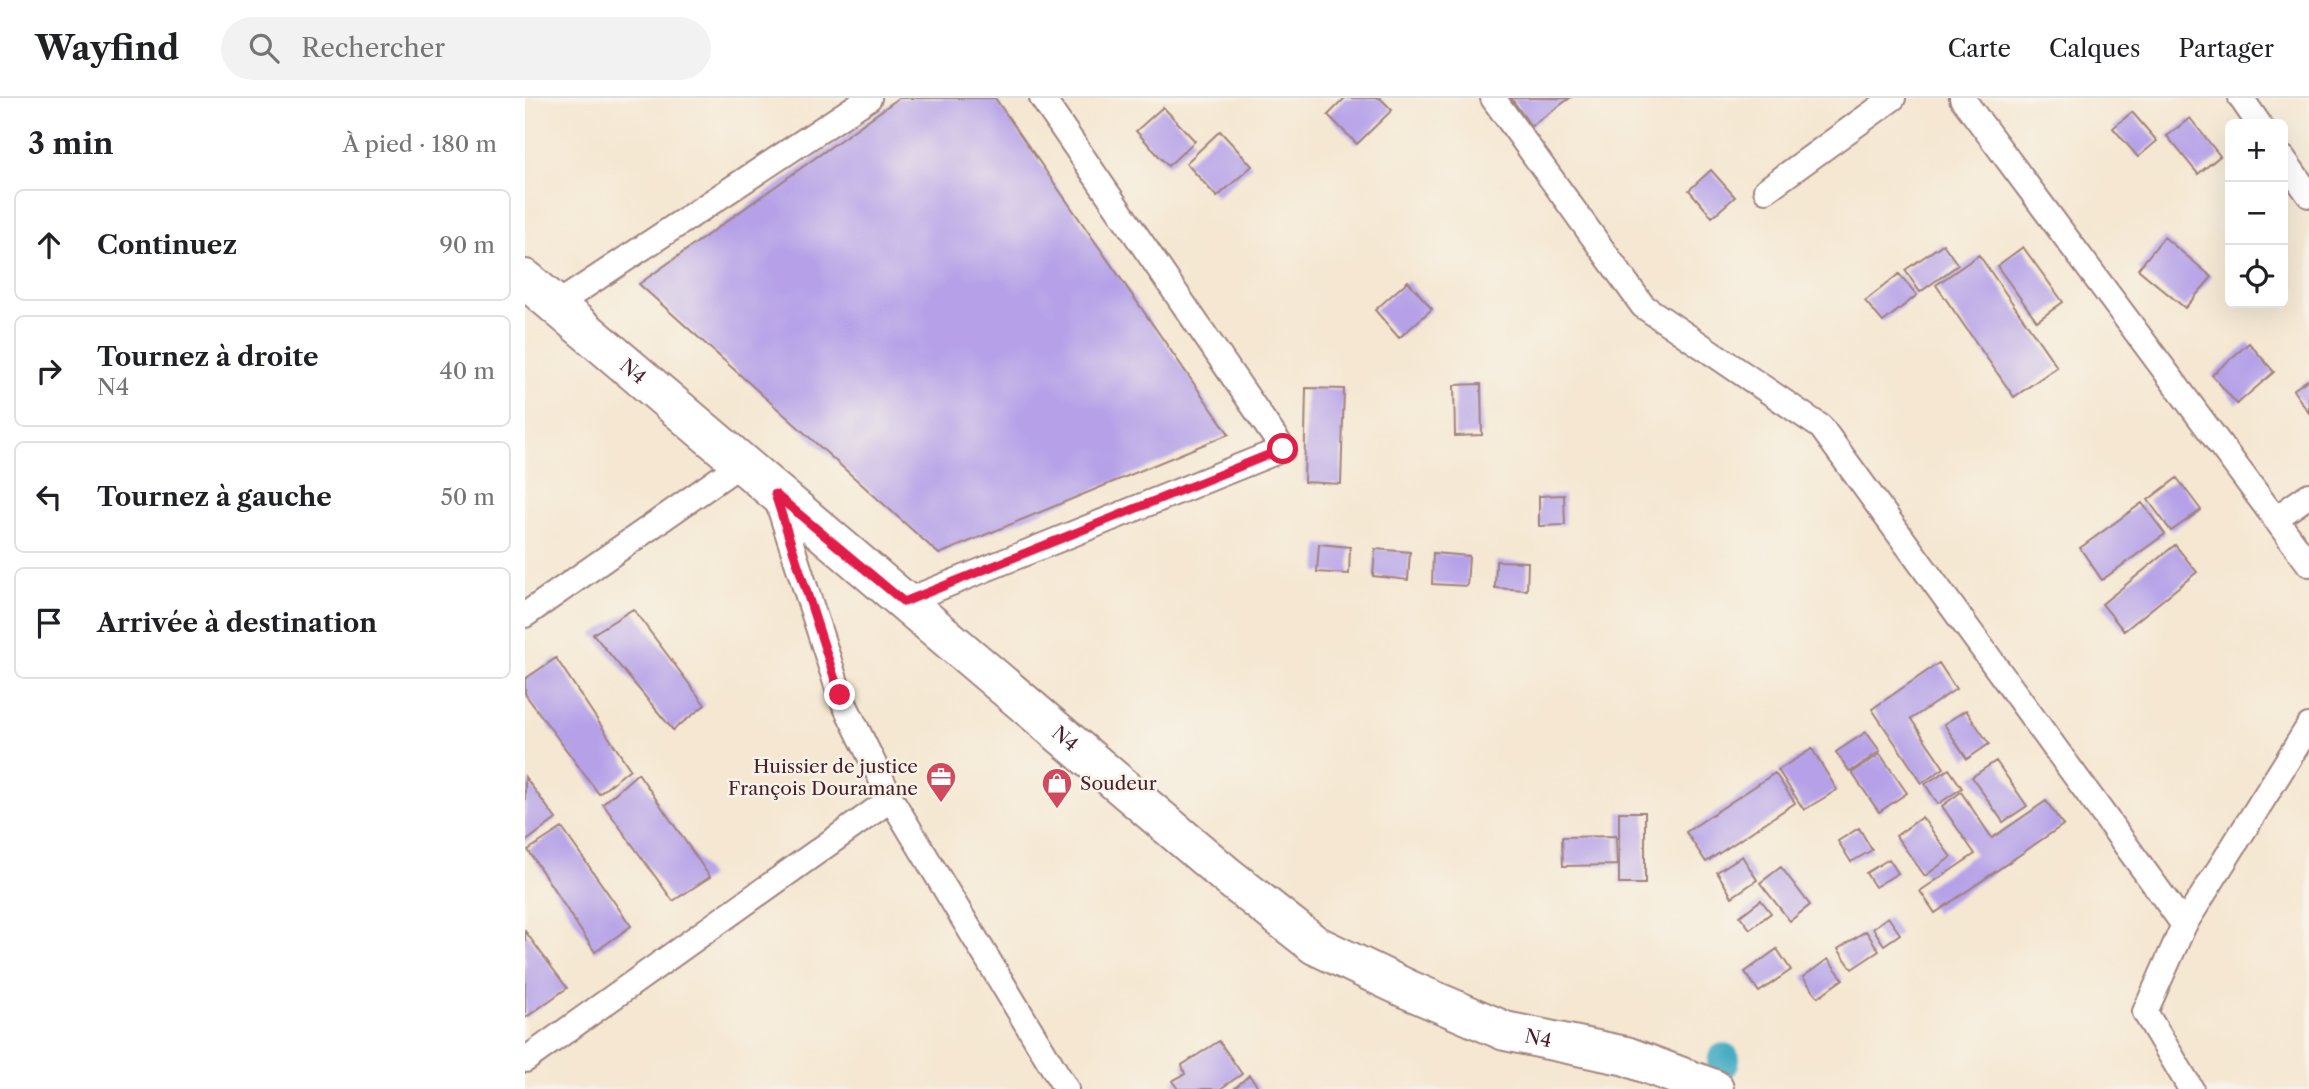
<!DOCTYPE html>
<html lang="fr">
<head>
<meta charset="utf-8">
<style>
  :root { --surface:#fff; --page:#f2f2f2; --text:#202124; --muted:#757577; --line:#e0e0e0 }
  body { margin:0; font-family:"Libre Caslon Text",serif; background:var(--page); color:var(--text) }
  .controls { position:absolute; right:21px; top:21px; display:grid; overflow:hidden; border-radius:10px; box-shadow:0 7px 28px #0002 }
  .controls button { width:63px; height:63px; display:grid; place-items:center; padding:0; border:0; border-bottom:2px solid var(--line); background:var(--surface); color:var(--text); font:35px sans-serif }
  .stop { position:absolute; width:21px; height:21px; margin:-16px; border:5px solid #e11d48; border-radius:50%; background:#fff }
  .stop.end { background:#e11d48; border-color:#fff; box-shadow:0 2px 7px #0008 }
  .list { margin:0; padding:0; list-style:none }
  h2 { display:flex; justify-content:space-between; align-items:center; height:91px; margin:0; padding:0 28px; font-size:30px }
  h2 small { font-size:23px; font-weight:400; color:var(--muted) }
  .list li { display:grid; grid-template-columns:46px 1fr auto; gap:21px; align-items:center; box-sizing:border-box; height:112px; margin:0 14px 14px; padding:0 14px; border:2px solid var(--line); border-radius:10px }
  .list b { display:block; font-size:26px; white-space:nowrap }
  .list p { margin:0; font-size:23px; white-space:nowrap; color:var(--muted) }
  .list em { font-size:23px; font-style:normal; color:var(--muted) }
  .icon { flex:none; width:38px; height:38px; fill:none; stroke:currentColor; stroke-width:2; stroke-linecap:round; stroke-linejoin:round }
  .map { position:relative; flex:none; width:1784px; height:991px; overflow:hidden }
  header { display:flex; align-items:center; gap:42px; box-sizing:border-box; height:98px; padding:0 35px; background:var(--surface); border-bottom:2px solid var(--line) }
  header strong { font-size:33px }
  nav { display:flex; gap:38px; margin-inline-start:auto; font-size:24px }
  .search { width:490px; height:63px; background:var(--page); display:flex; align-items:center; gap:18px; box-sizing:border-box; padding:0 24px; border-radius:38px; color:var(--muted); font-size:26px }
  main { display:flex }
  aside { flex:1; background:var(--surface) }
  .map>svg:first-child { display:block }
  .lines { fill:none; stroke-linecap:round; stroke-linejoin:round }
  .canal { stroke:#44acc3; stroke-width:32 }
  .building { fill:#b6a1e8 }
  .minor-casing { stroke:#a0837e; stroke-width:28 }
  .primary-casing { stroke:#a0837e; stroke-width:42 }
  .minor { stroke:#fff; stroke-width:24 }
  .primary { stroke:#fff; stroke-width:38 }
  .route { stroke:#e11d48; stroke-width:9 }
  .labels { text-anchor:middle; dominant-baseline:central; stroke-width:5; stroke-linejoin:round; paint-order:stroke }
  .street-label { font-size:19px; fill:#4a1f2b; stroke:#f7f3e8 }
  .poi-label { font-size:19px; fill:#4a1f2b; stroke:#f7f3e8; text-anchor:end }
</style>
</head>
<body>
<header>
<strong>Wayfind</strong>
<div class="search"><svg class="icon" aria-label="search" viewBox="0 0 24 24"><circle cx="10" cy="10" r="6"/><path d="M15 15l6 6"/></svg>Rechercher</div>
<nav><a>Carte</a><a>Calques</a><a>Partager</a></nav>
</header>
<main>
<aside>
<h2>3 min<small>À pied · 180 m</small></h2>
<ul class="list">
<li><svg class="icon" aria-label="ahead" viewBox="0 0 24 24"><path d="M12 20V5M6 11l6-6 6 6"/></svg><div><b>Continuez</b></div><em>90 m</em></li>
<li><svg class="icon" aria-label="right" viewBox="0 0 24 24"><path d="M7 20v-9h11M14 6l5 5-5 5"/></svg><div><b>Tournez à droite</b><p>N4</p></div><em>40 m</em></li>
<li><svg class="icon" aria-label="left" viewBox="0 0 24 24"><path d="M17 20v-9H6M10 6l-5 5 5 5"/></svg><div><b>Tournez à gauche</b></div><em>50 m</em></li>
<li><svg class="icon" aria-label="arrive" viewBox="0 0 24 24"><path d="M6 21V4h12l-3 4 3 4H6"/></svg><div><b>Arrivée à destination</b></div></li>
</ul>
</aside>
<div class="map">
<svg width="1784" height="991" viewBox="0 0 1784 991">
  <rect width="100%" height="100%" fill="#f7f3e8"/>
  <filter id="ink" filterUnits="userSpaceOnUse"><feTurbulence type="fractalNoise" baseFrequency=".0143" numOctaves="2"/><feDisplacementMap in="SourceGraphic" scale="14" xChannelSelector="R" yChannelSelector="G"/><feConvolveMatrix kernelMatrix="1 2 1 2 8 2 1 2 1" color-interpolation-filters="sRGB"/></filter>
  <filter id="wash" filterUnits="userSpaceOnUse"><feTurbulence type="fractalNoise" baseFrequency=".00686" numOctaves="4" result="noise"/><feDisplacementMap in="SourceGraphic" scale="28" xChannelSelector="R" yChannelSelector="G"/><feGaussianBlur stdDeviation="1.57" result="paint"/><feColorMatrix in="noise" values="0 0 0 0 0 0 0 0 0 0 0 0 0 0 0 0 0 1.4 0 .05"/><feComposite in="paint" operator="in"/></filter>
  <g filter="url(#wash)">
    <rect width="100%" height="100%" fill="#f5e7d1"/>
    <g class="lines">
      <path class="canal" d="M1198,965L1199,961"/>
    </g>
    <g id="blocks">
      <path class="building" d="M374,0H470L704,336L414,456L114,186Z
        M820,0H855L867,12L832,46L803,17Z
        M986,0H1045L1006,28Z
        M638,9L670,43L643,68L611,33Z
        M1607,14L1632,43L1613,59L1588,30Z
        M1665,20L1695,58L1673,76L1642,38Z
        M695,33L727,68L692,99L661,65Z
        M1186,72L1210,99L1187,119L1164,92Z
        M1639,139L1687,179L1660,210L1613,171Z
        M1418,146L1433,167L1395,194L1380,172Z
        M1498,149L1538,204L1512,223L1472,168Z
        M1454,157L1532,269L1489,299L1411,187Z
        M1374,176L1392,197L1358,224L1340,203Z
        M883,183L907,211L874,240L850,212Z
        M1724,245L1749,274L1712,306L1687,277Z
        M1784,281V315L1768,292Z
        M956,286L957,337L930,338L929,287Z
        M781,290L819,291L816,386L779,384Z
        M1652,380L1676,412L1646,433L1623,402Z
        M1039,397L1040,427L1014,428V398Z
        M1617,405L1640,436L1577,482L1555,450Z
        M794,446L825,449L824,476L792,474Z
        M1650,447L1672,474L1599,533L1577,506Z
        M850,451L885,454L883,482L848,478Z
        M908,455L944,458L942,488L907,486Z
        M971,463L1003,464L1002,492L970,490Z
        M108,511L180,607L148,632L68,536Z
        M31,560L105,671L74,696L0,596V581Z
        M1414,565L1431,591L1386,621L1419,670L1397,685L1347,611Z
        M1441,612L1464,646L1442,661L1419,626Z
        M1341,634L1355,653L1325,674L1311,654Z
        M1287,651L1312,692L1279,712L1253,672Z
        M1355,656L1382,695L1354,714L1327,675Z
        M1471,663L1502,708L1478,724L1447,679Z
        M1424,671L1437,690L1413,706L1400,686Z
        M113,675L185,779L148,803L78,706Z
        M1250,675L1270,705L1181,764L1161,734Z
        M0,679L31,721L0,744Z
        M1436,694L1467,740L1521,703L1538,727L1410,815L1395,793L1450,756L1417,708Z
        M1094,714H1120V786H1094Z
        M1397,719L1426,759L1400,778L1371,738Z
        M37,730L106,828L70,854L3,752Z
        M1334,730L1347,752L1326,764L1313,743Z
        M1091,738L1092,767L1038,768L1037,739Z
        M1217,758L1232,782L1207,799L1192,774Z
        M1364,761L1373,775L1350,789L1341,775Z
        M1256,769L1285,807L1265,823L1235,785Z
        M1236,802L1246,815L1225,831L1215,818Z
        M1363,819L1375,836L1359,847L1348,830Z
        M0,833L42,890L0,920Z
        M1341,833L1354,853L1327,871L1313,851Z
        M1252,851L1266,872L1234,894L1220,874Z
        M1303,861L1318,881L1293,899L1278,879Z
        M694,943L717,976L695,991H653L647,983L660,976L657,967Z
        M724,977L735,991H709Z"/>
    </g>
  </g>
  <g filter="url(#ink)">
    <use href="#blocks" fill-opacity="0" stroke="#a0837e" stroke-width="2"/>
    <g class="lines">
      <g class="minor-casing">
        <path id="minor" d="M968,0L1118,208L1296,329L1659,827
          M1437,0L1784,466
          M1716,0L1734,26
          M1758,60L1784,97
          M1241,92L1368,0
          M31,207L344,0
          M250,396L315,597L366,701L541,991
          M1750,421L1784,397
          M379,504L758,351L517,0
          M0,517L217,365
          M0,962L366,701
          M1666,991L1620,914L1659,827L1784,628"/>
      </g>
      <g class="primary-casing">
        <g id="primary">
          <path id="s1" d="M0,181L701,777L790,847L882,891L980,933L1101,958L1189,991"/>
        </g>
      </g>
      <use href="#minor" class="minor"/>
      <use href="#primary" class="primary"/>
    </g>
  </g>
  <g class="lines" filter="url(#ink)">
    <path class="route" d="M315,597L250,396L379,504L758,351"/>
  </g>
  <defs>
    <g id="office-pin" transform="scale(1.575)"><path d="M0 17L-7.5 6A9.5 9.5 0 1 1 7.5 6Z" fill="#d1495b" stroke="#f7f3e8"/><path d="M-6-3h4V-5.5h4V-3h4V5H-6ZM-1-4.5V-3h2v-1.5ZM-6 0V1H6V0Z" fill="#fff"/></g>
    <g id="shop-pin" transform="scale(1.575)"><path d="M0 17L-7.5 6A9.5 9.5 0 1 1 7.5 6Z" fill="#d1495b" stroke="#f7f3e8"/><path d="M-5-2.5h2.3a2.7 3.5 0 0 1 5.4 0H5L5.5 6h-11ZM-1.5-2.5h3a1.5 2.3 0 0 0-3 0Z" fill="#fff"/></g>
  </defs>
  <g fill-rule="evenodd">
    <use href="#office-pin" x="416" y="679"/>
    <use href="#shop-pin" x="532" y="685"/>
  </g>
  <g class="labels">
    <g class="street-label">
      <text stroke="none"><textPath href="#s1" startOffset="142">N4</textPath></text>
      <text stroke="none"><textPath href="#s1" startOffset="709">N4</textPath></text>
      <text stroke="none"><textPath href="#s1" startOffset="1276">N4</textPath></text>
    </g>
    <g class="poi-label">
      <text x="393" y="668">Huissier de justice<tspan x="393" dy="22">François Douramane</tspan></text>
      <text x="555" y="685" text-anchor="start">Soudeur</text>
    </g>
  </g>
</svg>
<div class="controls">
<button>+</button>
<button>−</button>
<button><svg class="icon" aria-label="locate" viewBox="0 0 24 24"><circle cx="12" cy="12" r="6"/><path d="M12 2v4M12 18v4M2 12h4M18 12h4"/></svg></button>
</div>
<div class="stop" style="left:758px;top:351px"></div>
<div class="stop end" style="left:315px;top:597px"></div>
</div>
</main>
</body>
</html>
